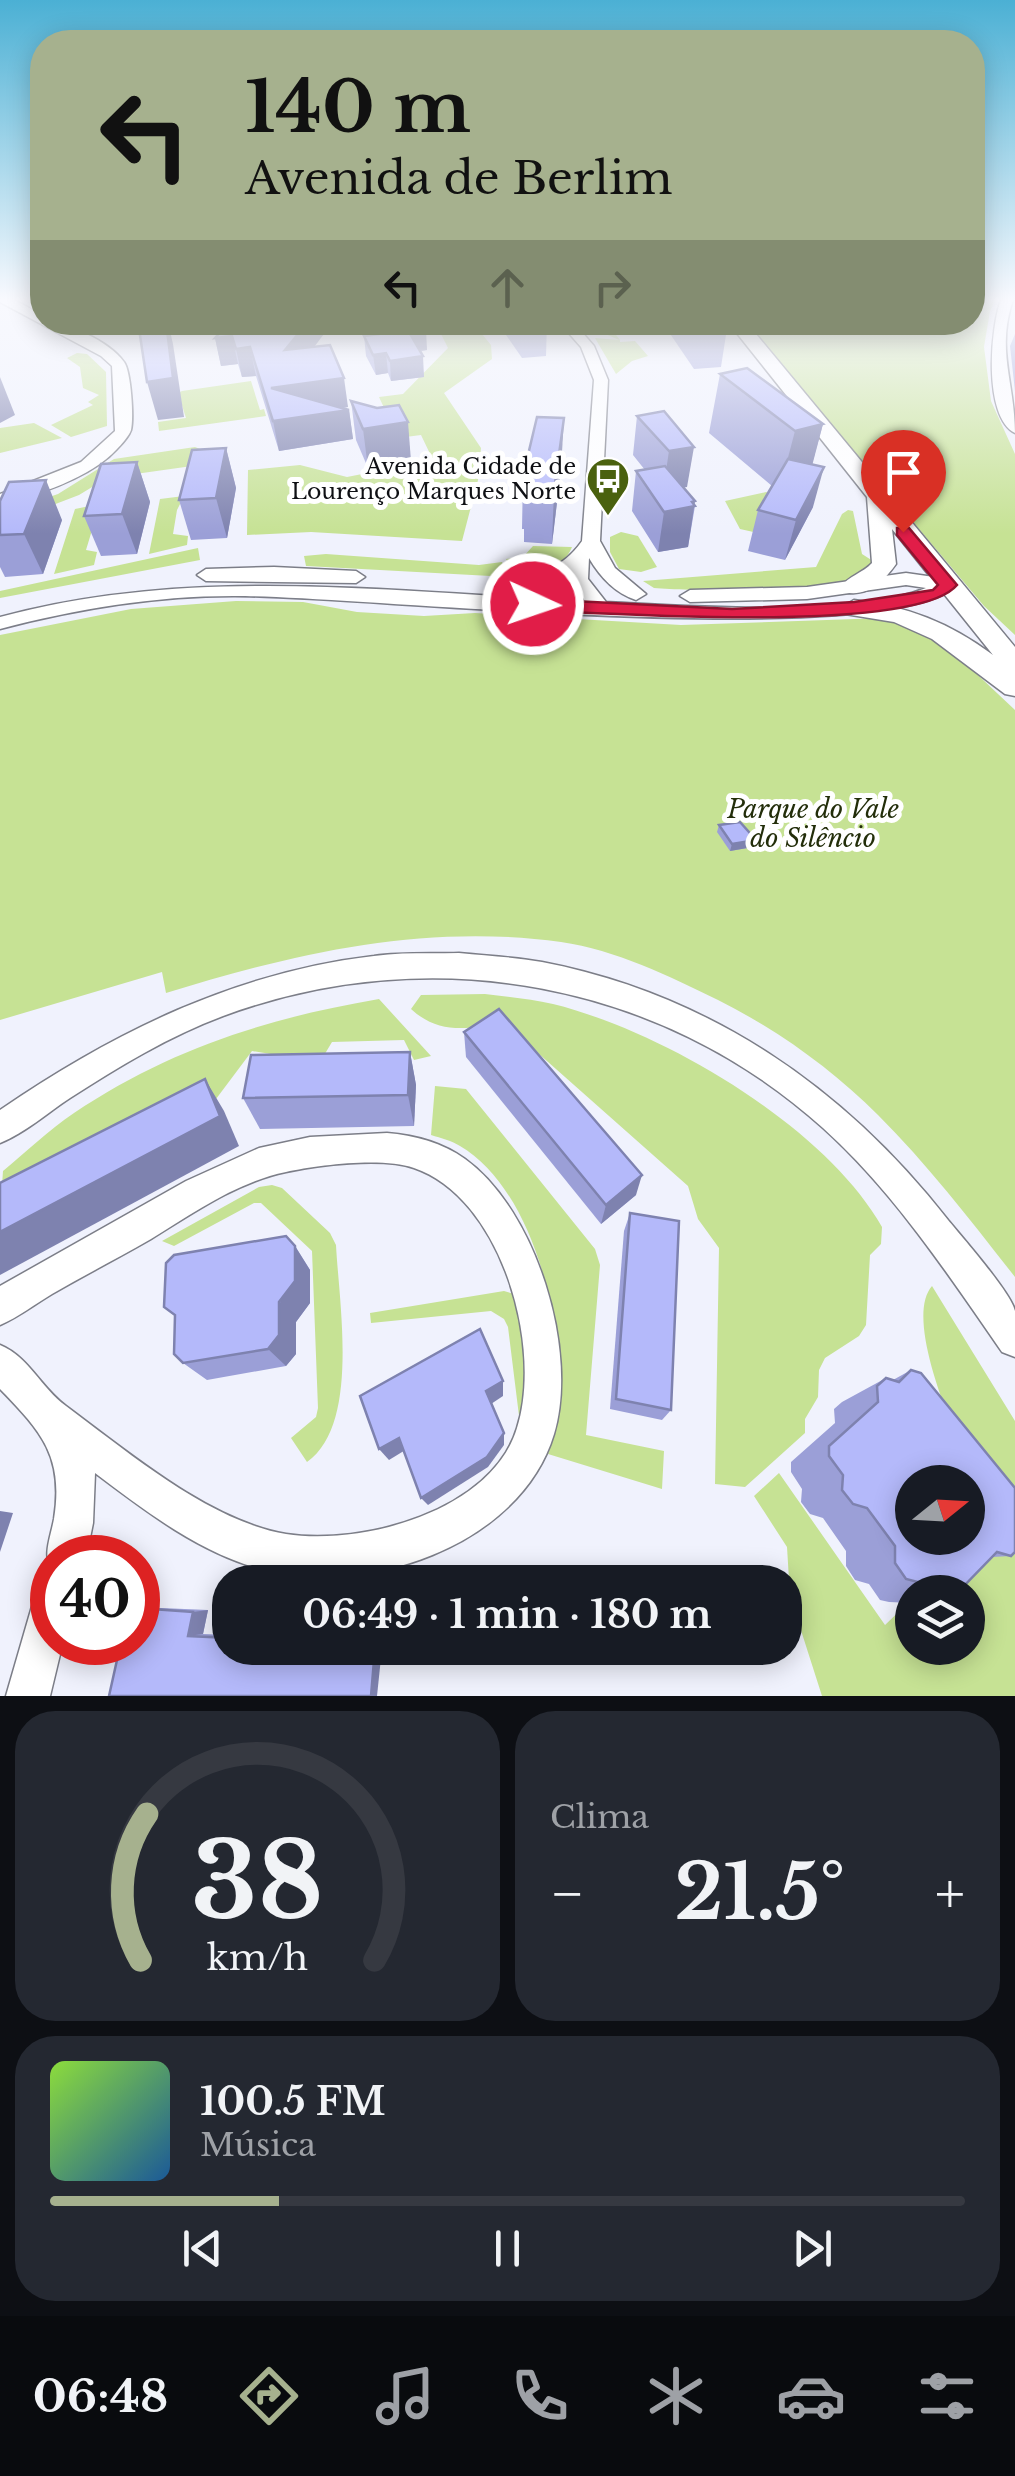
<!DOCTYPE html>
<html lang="pt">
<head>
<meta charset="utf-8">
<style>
	body { margin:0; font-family:"Libre Baskerville",serif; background:#242831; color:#f1f3f6; height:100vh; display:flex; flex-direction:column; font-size:38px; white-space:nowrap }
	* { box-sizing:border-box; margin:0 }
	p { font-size:32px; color:#9ea1a6 }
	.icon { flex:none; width:55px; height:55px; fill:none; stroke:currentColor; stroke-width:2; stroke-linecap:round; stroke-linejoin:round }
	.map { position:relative; height:1696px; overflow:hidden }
	.details { display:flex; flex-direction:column; gap:15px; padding:15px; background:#0d0f14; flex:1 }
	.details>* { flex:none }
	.guide { position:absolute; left:30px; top:30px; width:955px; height:305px; border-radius:40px; box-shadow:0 5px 25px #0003; background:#a6b18e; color:#111; overflow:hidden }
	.needle { width:65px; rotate:72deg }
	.buttons { position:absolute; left:895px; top:1465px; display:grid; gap:20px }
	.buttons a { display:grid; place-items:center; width:90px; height:90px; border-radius:50%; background:#171b24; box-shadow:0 5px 25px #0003; font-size:50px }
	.speed { position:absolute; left:30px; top:1535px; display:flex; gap:20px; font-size:50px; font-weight:700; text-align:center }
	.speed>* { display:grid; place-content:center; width:130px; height:130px; border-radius:50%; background:#171b24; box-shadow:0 5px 25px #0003; line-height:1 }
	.speed .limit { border:15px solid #d22; background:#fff; color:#111 }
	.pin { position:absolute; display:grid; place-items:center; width:85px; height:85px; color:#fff; margin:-102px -42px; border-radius:50% 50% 50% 0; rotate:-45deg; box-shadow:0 0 10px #0007 }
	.pin .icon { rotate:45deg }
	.me { position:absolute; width:110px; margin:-55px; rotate:93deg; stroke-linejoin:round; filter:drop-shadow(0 0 8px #0008) }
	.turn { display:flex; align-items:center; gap:35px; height:210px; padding:0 50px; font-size:45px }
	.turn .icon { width:130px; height:130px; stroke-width:2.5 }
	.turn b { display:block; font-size:70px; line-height:85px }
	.lanes { display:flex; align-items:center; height:95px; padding:0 50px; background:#0003; justify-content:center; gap:50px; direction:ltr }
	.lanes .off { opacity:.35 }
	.big { font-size:75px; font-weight:800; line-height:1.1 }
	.details .tile { flex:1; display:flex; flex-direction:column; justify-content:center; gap:15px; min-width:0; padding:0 35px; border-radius:40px; background:#242831 }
	.details .dial { align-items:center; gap:0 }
	.dial svg { height:260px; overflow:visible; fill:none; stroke:#363941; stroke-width:7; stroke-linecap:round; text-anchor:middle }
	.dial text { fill:#f1f3f6; stroke:none }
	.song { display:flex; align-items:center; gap:30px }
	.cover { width:120px; height:120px; border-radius:15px; background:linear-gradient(135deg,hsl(90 70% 55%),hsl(210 70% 35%)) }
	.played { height:10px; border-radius:5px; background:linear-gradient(90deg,#a6b18e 25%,#363941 25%) }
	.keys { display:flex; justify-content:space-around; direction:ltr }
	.heat { display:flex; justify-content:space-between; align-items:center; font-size:55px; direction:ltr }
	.details .tiles { flex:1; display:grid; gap:15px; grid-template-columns:1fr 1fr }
	.tile:last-child { grid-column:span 2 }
	.trip { position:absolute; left:212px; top:1565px; width:590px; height:100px; border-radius:40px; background:#171b24; box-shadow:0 5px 25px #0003; font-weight:800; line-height:100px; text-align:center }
	.dock { display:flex; height:160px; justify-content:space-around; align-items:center; background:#090b0e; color:#9ea1a6 }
	.dock .icon { width:70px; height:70px }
	.dock .on { color:#a6b18e }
	.dock b { font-size:45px; color:#f1f3f6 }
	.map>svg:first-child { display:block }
	.green { fill:#c6e294 }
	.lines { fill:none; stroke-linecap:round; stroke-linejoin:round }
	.minor-casing { stroke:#7c7e88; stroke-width:3 }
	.major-casing { stroke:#7c7e88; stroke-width:3 }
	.minor { fill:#fff; fill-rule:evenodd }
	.major { fill:#fff; fill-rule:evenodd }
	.wall { fill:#9b9fd7 }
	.shaded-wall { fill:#7e82af }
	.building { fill:#b4b9fa; stroke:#7e82af; stroke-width:2.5; fill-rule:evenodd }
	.route { fill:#e11d48; stroke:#92132f; stroke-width:2.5 }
	.labels { text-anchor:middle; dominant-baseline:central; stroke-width:10; stroke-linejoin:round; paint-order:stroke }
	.far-poi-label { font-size:22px; fill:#0f1014; stroke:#fff; text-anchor:end }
	.park-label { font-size:25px; font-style:italic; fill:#232e0a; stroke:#fff }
</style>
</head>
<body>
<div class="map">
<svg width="1015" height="1696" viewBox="0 0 1015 1696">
	<rect width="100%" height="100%" fill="#f0f2fd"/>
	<!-- green -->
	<g class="green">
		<path d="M973,297H997L990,311L984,347L991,401L1015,454V635L984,606L745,323L972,322Z"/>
		<path d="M288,323L472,322L491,345L492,359L444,393L481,448L478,480L462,541L311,532L247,535L248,470L300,465L347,477L433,460L421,435L398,438L379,397L403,394L448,348L438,328L403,325L341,329Z"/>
		<path d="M581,323H614L622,329L613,331L620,340V342L635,341L648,356L632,361L616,374L595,338L619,340Z"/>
		<path d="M77,353L87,354L106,372L107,426L71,437L51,425L93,405L88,402L99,395L83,388L80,367L67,358Z"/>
		<path d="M251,381L260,410L264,409L266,416L159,431L158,422L186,418L178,393L182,391Z"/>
		<path d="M34,423L62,438L0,453V428Z"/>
		<path d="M195,447L205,451L192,466L107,478L79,495L6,523L0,514L58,494L114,459Z"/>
		<path d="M766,492L772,494L758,533L740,529L725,501Z"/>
		<path d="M184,496L177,510L173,534L188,536L187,545L149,554L160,499Z"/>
		<path d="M114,501L96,517L86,550L97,552L94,565L54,574L75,509Z"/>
		<path d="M848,510L853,511L862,554L876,563C871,568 865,575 858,578C823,595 696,591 654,588L643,581L816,567L842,514Z"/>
		<path d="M621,532L638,536L657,567L641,572L619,569L610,552V537Z"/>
		<path d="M533,546L572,547C563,570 537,574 515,576L506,559L523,557Z"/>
		<path d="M198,548L200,560L0,598V591Z"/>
		<path d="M326,554L479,565L502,562L509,577L306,566L304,556Z"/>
		<path d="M236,601L303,602L357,612L424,616L475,613L681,625L884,618L917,628L963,661L1015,710V1277C971,1221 928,1165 878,1115C832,1069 776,1029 718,1000C669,976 616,950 561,942C425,923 295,953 166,993L162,972L0,1020V635L131,609Z"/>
		<path d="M485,994C507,997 531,999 553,1004C663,1031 825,1126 882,1227L881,1244L870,1255L866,1325L859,1336L825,1358L819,1370L818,1397L805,1419V1433L745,1487L715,1484L719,1248L698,1219L688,1186L503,1022C468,1030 438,1034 411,1009L421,995Z"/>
		<path d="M379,999L431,1056L414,1060L404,1040L332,1042L320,1062L252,1051L216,1099L0,1214L3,1171C26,1152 49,1130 74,1113C169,1049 268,1018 379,999Z"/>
		<path d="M435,1086L466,1089L595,1249L600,1265L586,1435L664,1451L662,1489L548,1454C577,1369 544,1195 460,1146C452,1141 441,1138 431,1135Z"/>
		<path d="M272,1185L282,1188L330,1233L336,1245C339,1304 360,1425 307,1462L291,1438L316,1417L318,1408L312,1251L261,1203H254L174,1246L162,1241L259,1187Z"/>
		<path d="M932,1286L1015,1421V1696H822L790,1596L787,1547L754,1496L779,1473L885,1625L912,1599V1648H968V1592H920L986,1528L987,1511C970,1466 899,1324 932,1286Z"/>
		<path d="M504,1291L514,1294L533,1345L522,1440L508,1327L504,1319L491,1311L371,1323L370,1313Z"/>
	</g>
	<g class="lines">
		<!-- minor casing -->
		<g class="minor-casing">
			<g id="minor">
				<path d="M0,297H9L42,315V322C67,322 109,341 124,362C131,371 134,419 131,430C129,436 121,445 117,449C91,478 37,495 0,505V494L81,462L115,431L112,366L101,356L0,302Z"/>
				<path d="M1002,297H1014C995,349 1015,382 1015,433C983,417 990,326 1002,297Z"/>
				<path d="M559,322H573L594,346L608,380L600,541L615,568L646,594L636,600C615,593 600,577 589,558L588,579L606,602C688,606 852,618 926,588L906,585L807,599L690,602L680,596L690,590L807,587L906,573L948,579L958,585C887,654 356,595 233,596C154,596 76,609 0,629V617C192,565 389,592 585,601L569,576L528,594L518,588C541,568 561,571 582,541L594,380L581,347Z"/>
				<path d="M274,567L356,571L365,577L356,583L206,581L197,575L206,569Z"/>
				<path d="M459,953C487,956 515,957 542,962C709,994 845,1088 948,1220C962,1237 1012,1294 1015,1311C1015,1325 1015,1343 1015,1357L1002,1352C948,1274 894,1192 823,1128C659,980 429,940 223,1016C169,1036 118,1067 70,1098C47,1113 25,1133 0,1143V1110C114,1032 236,972 374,956C402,952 431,954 459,953Z"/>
				<path d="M387,1133C414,1135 443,1143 465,1159C536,1210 579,1351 554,1434C520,1547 363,1599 257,1568C197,1551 144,1510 95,1473L93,1523L86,1558H52L51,1572C43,1553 50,1540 54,1519C64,1457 42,1432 0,1389V1345C29,1357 41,1388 66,1406C128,1452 209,1521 286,1534C362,1546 492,1511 517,1428C543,1347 502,1198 414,1168C382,1157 318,1165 286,1172C237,1182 193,1213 151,1239C118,1258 85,1275 52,1294C35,1304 19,1317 0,1325V1286L186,1181L259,1148L310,1137Z"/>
				<path d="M52,1583V1642H63L50,1696H6L37,1589Z"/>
			</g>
		</g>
		<!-- major casing -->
		<g class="major-casing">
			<path id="major" d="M728,322H746L1015,647V696L1005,694L932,639L894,622L845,614L841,608L854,600C907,606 950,623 993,655L892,529L896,564C884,581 867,598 844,592L841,587C848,576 863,573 872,563L867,497Z"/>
		</g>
		<!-- minor -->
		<use href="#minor" class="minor"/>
		<!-- major -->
		<use href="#major" class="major"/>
	</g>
	<!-- wall -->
	<g class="wall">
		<path d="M368,322H421L427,350L420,351L424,377L391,381L388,373L376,375L366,356L364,336L371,335Z"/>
		<path d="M497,322H547L546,356L522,358Z"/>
		<path d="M662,322H728L721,367L694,369Z"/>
		<path d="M1015,334V391L1010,346Z"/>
		<path d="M215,338L315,347L348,407L343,408L349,410L353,439L279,451L256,376L242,377L238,364L221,366Z"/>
		<path d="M720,374L823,424L812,464L813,507L785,560L748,551L758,510L772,486L709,433Z"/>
		<path d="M351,401L377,408L411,461L368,468L356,440Z"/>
		<path d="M664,411L687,487H683L695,506L688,547L658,552L632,511L636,471L645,470L633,455L637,416Z"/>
		<path d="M226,448L236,488L227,538L191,540L179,500Z"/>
		<path d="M137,462L150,502L137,554L101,556L84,516Z"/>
		<path d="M561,469L552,544L524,542V529H522L523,476Z"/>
		<path d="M0,501L62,520L43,574L5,577L0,567Z"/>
		<path d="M719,825L756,840L753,847L730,851L717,832Z"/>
		<path d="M464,1032L636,1195L601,1224L466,1057Z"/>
		<path d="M410,1052L416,1085L414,1126L260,1129L243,1098Z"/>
		<path d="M630,1213L671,1410L662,1420L610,1409L624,1231Z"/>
		<path d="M295,1246L310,1270V1303L296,1322V1354L286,1366L207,1380L183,1363L175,1316L164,1307Z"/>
		<path d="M911,1370L1011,1556L992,1557L958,1592H912V1603L889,1602L880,1600L869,1584L855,1580L846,1566V1551L823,1518L810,1514L801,1502L802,1489L791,1472V1462L835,1423L834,1409L842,1402L886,1378L893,1380Z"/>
		<path d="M138,1607L208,1610L203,1634L230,1635V1648L138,1642Z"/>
	</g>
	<!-- shaded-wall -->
	<g class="shaded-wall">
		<path d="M166,322H168L173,344L184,417L158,420L147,382Z"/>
		<path d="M308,322H333L290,379L285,350Z"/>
		<path d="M426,330L427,350L411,352L409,332Z"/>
		<path d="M232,336L238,364L221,366L215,338Z"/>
		<path d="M250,347L256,376L242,377L236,349Z"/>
		<path d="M386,353L388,373L376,375L373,355Z"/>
		<path d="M423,356L424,377L391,381L390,361Z"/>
		<path d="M0,377L15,415L0,423Z"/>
		<path d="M344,378L348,407L276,417L271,388Z"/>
		<path d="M349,410L353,439L279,451L273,421Z"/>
		<path d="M564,418L561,469L552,544L554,491Z"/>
		<path d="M408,422L411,461L368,468L363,429Z"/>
		<path d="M823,424L807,485L779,492L795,431Z"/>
		<path d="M694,447L687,487L663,491L669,451Z"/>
		<path d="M226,448L236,488L227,538L216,498Z"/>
		<path d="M137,462L150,502L137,554L122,514Z"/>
		<path d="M824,467L813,507L785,560L796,520Z"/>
		<path d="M46,480L62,520L43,574L24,534Z"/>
		<path d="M695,501L688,547L658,552L664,512Z"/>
		<path d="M756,840L753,847L730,851L732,844Z"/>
		<path d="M410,1052L416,1085L414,1126L408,1095Z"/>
		<path d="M205,1079L224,1111L239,1146L0,1275V1232Z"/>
		<path d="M642,1175L636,1195L601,1224L606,1205Z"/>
		<path d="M295,1246L310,1270V1303L296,1322V1354L286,1366L268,1349Z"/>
		<path d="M503,1381V1396L488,1406L486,1391Z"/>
		<path d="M504,1433V1445L488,1467L428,1505L421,1498Z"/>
		<path d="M399,1438L407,1449L389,1460L379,1449Z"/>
		<path d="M0,1511L13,1513L0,1552Z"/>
		<path d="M208,1610L203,1634L188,1636L193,1612Z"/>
		<path d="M375,1648H382L377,1696H371Z"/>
	</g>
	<!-- building -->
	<g class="building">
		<path d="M138,322H166L173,378L147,382Z"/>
		<path d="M230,322H308L285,350L330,345L344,378L271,388L349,410L273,421L250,347L236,349L232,336L215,338Z"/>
		<path d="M373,322H421L426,330L409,332L423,356L390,361L386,353L373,355L364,336L379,334Z"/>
		<path d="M747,368L823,424L795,431L720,374Z"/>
		<path d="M351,401L377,408L399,405L408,422L363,429Z"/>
		<path d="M664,411L694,447L669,451L637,416Z"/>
		<path d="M537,417L564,418L554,491L525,489L527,476H523Z"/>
		<path d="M226,448L216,498L179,500L192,450Z"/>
		<path d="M788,459L824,467L796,520L758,510Z"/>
		<path d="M137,462L122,514L84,516L101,464Z"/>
		<path d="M665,466L695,501L692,502L695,506L664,512L636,471Z"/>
		<path d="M46,480L24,534L0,535V501L9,482Z"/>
		<path d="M740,822L756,840L732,844L719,825Z"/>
		<path d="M499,1009L642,1175L606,1205L464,1032Z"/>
		<path d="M410,1052L408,1095L243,1098L251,1055Z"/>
		<path d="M205,1079L220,1116L0,1232V1183Z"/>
		<path d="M630,1213L679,1221L671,1410L616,1399Z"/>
		<path d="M286,1236L295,1246V1281L279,1302V1335L268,1349L183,1363L174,1354L175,1315L164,1307L166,1263L174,1255Z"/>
		<path d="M480,1329L503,1381L486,1391L504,1433L487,1457L421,1498L399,1438L379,1449L360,1396Z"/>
		<path d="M911,1370L921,1373L1015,1488V1552L1011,1556L997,1552L958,1592H928L922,1583L906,1579L895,1563V1546L867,1508L853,1504L842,1490L843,1475L829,1456V1446L878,1402L877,1386L886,1378L899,1382ZM912,1482H968V1538H912Z"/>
		<path d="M138,1608L193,1612L188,1636L230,1638V1648H375L371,1696H109L121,1642H138Z"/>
	</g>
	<!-- sky -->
	<linearGradient id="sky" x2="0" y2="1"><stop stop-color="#4bb0d4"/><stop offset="0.56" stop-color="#f8f9fe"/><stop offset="1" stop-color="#f8f9fe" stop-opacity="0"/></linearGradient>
	<rect width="1015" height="534" fill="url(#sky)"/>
	<!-- route -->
	<path class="route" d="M897,528H909L957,585C915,635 605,613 533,610L524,604L533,599L732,609L854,602L933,590L938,585L897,535Z"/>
	<!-- icons -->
	<defs>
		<g id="bus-pin" transform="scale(2.25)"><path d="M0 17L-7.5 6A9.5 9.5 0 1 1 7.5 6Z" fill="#4a610e" stroke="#fff"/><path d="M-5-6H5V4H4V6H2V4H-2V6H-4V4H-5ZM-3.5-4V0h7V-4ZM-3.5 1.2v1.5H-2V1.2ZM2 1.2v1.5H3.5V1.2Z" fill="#fff"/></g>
	</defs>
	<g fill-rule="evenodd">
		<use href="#bus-pin" x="608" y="479"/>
	</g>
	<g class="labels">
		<!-- far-poi labels -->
		<g class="far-poi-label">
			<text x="576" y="466">Avenida Cidade de<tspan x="576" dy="25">Lourenço Marques Norte</tspan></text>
		</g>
		<!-- park labels -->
		<g class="park-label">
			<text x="813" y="809">Parque do Vale<tspan x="813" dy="29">do Silêncio</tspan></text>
		</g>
	</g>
</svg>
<div class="buttons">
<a><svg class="needle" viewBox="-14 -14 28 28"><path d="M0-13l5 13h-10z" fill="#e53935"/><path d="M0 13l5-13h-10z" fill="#9ea1a6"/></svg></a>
<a><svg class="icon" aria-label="layers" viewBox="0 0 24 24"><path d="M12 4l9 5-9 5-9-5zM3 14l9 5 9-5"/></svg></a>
</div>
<div class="speed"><div class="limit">40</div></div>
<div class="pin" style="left:903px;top:532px;background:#d93025"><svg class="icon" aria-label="arrive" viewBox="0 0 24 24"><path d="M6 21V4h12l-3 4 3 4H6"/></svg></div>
<svg class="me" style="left:533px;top:604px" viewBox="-20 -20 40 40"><circle r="17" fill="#e11d48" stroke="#fff" stroke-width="3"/><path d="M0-11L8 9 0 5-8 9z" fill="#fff"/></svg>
<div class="trip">06:49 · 1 min · 180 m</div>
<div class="guide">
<div class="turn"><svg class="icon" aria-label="left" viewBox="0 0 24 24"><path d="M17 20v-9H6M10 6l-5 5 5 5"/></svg><div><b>140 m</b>Avenida de Berlim</div></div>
<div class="lanes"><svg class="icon" aria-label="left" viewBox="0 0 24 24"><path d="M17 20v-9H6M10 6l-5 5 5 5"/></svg><svg class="icon off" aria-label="ahead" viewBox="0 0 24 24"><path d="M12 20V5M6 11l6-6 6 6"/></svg><svg class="icon off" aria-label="right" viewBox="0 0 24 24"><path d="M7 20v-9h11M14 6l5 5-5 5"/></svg></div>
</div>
</div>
<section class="details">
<div class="tiles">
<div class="tile dial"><svg viewBox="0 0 100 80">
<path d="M14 69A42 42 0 1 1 86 69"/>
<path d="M14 69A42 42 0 0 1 16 24" stroke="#a6b18e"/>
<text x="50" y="56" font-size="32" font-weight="700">38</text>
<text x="50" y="72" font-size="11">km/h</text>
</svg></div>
<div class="tile"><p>Clima</p>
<div class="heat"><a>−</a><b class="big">21.5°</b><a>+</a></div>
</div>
<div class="tile">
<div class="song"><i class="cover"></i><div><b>100.5 FM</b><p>Música</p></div></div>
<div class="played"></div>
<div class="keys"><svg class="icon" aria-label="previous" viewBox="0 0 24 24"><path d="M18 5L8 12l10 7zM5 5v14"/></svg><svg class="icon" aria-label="pause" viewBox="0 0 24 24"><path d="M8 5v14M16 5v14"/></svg><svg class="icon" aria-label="next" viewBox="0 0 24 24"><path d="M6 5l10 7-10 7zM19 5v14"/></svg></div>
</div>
</div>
</section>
<nav class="dock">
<b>06:48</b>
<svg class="icon on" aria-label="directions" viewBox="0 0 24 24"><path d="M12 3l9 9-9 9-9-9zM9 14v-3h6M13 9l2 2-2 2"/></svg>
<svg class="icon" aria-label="music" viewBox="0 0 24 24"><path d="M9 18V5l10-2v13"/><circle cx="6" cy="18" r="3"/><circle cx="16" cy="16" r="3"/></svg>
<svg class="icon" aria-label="phone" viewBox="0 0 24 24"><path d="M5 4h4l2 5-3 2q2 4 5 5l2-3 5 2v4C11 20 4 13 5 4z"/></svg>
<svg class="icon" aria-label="climate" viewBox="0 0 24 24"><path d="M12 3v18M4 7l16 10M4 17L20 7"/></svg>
<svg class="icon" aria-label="car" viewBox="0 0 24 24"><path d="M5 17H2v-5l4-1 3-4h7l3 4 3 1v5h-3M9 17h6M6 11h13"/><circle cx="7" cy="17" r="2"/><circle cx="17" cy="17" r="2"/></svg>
<svg class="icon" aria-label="filters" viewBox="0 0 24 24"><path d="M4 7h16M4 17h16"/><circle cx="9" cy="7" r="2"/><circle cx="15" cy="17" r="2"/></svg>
</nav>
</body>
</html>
